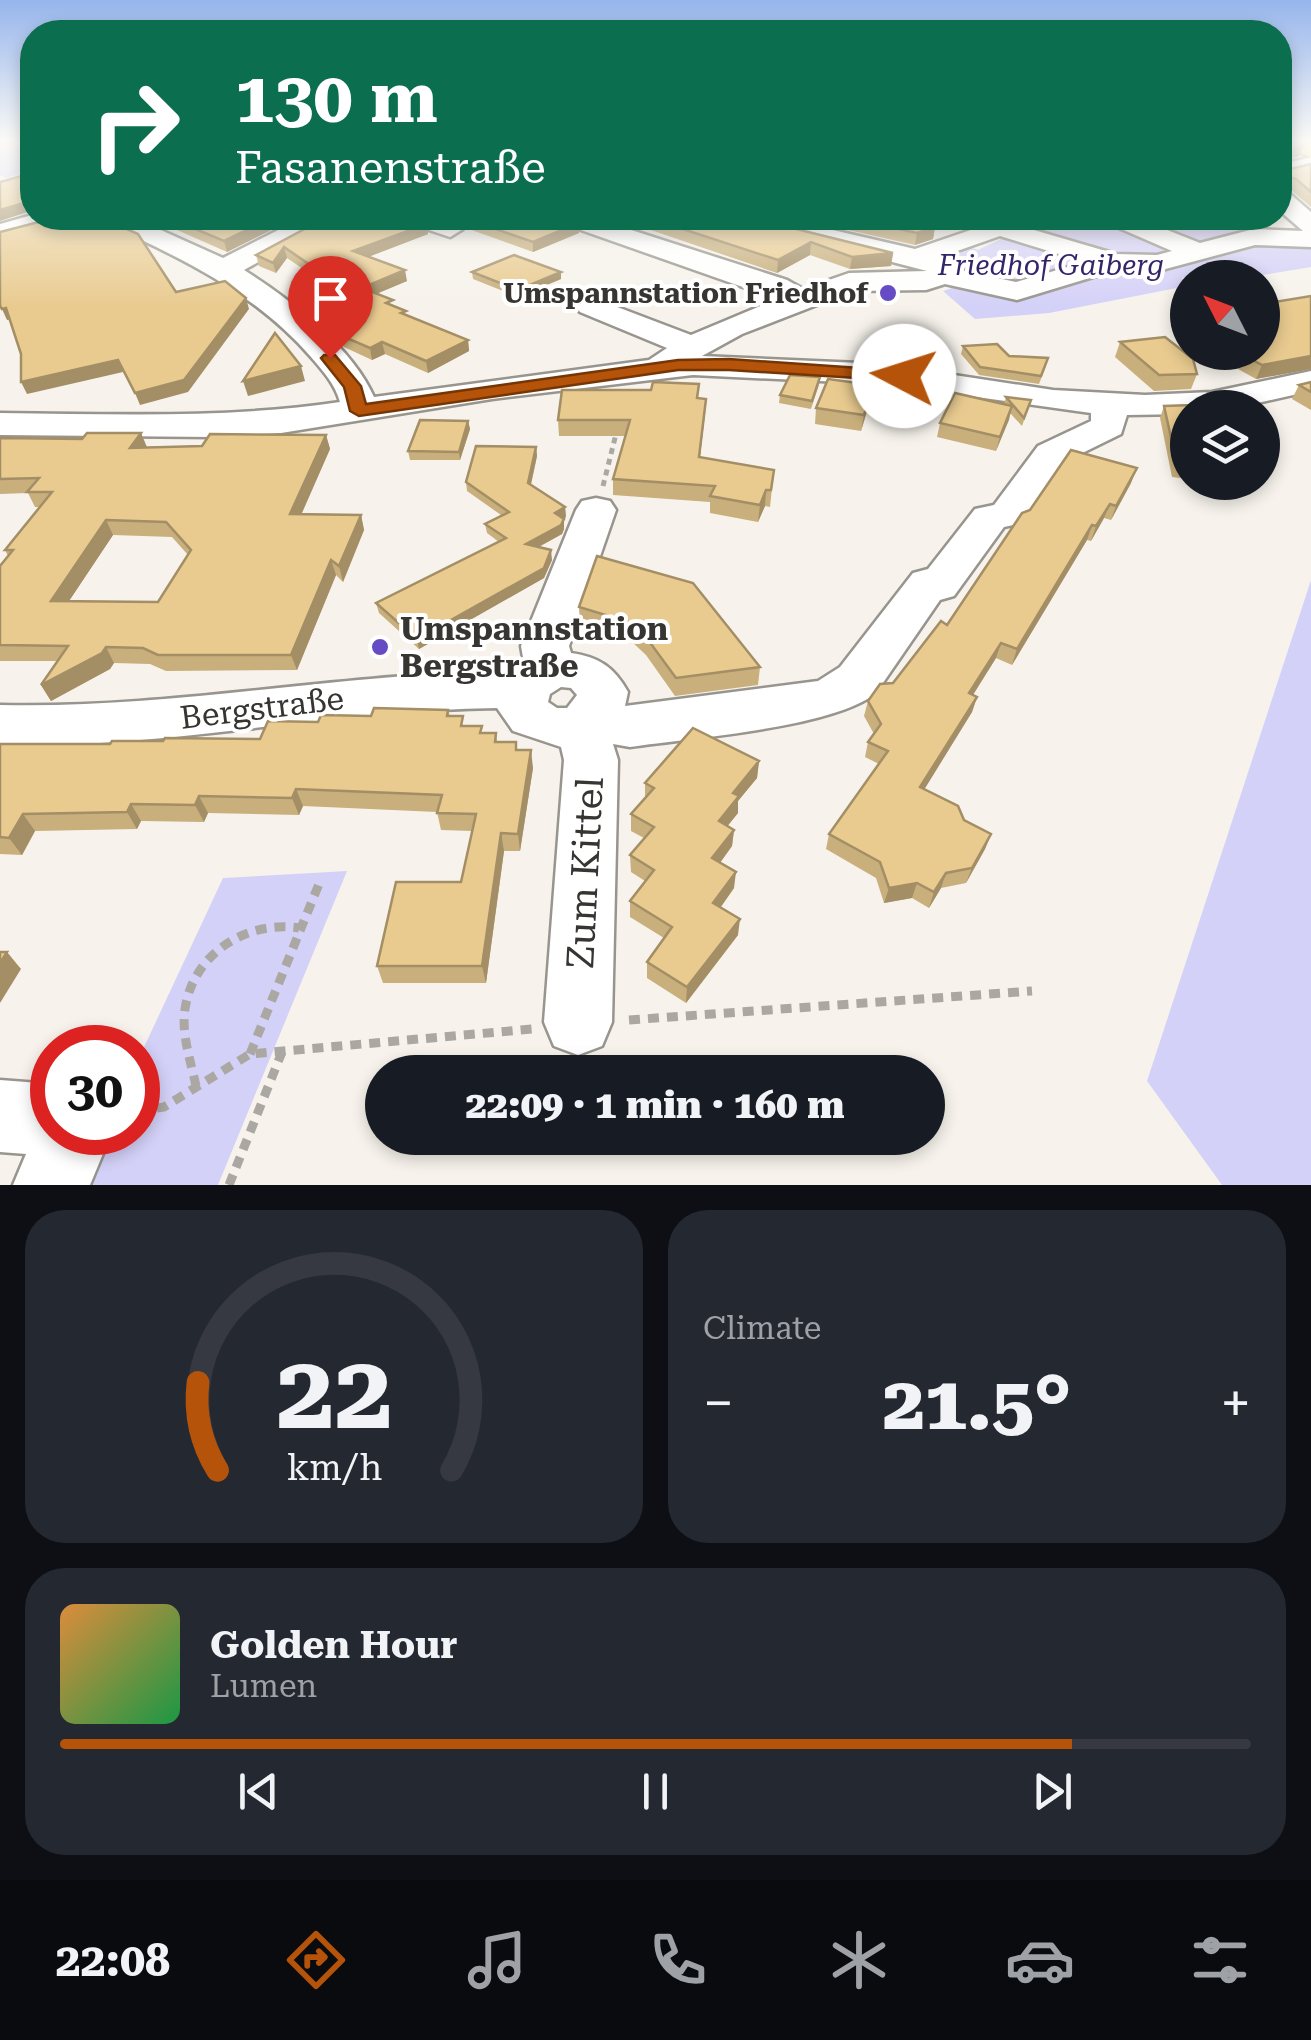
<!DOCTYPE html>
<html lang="en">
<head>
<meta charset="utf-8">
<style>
	body { margin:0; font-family:"Roboto Serif",serif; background:#242831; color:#f1f3f6; height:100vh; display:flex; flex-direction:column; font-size:38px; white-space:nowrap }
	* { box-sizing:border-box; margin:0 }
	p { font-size:32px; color:#9ea1a6 }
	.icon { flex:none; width:55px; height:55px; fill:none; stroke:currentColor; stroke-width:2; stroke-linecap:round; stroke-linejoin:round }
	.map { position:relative; height:1185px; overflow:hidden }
	.drawer { display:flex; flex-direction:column; gap:25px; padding:25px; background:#0d0f14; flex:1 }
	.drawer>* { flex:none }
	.guide { position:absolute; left:20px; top:20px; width:1272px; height:210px; border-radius:40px; box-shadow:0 5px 15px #0003; background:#0b6e4f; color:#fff; overflow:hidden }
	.needle { width:65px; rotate:312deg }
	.buttons { position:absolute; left:1170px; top:260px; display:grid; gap:20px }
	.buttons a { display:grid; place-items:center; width:110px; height:110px; border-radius:50%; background:#171b24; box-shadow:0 5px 15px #0003; font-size:50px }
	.speed { position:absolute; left:30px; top:1025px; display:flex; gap:20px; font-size:50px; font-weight:700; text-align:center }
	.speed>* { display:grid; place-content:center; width:130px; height:130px; border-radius:50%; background:#171b24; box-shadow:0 5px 15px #0003; line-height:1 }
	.speed .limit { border:15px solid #d22; background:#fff; color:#111 }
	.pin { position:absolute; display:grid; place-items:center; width:85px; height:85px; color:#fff; margin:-102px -42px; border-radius:50% 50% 50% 0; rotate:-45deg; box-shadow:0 0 10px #0007 }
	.pin .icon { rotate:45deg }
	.me { position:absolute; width:110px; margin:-55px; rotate:275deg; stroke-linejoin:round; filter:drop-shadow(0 0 8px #0008) }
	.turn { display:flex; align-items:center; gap:35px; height:210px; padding:0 50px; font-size:45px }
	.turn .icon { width:130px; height:130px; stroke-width:2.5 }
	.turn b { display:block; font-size:70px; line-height:85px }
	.big { font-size:75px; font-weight:800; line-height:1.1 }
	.drawer .card { flex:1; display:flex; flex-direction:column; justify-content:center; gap:15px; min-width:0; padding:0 35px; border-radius:40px; background:#242831 }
	.drawer .dial { align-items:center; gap:0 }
	.dial svg { height:260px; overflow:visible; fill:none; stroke:#363941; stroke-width:7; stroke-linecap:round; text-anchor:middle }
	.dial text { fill:#f1f3f6; stroke:none }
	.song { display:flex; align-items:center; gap:30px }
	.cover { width:120px; height:120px; border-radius:15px; background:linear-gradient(135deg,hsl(30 70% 55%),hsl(140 70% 35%)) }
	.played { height:10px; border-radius:5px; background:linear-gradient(90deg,#b45309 85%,#363941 85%) }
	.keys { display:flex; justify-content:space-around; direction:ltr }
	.heat { display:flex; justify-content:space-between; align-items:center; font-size:55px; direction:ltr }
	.drawer .tiles { flex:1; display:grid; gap:25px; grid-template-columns:1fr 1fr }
	.card:last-child { grid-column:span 2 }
	.trip { position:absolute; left:365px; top:1055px; width:580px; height:100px; border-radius:50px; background:#171b24; box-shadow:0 5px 15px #0003; font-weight:800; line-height:100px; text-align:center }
	.dock { display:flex; height:160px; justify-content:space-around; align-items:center; background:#090b0e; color:#9ea1a6 }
	.dock .icon { width:70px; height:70px }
	.dock .selected { color:#b45309 }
	.dock b { font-size:45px; color:#f1f3f6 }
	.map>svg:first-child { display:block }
	.green { fill:#d4d1f8 }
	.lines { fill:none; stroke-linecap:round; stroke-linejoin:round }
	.minor-casing { stroke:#98958e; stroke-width:5 }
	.major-casing { stroke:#b88f29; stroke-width:5 }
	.path-far1 { stroke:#aba8a3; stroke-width:5; stroke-dasharray:6 5; stroke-linecap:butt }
	.path { stroke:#aba8a3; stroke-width:9; stroke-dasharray:11 8; stroke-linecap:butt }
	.minor { fill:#fff; fill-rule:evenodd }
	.major { fill:#fed97c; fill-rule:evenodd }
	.wall { fill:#c8af7c; fill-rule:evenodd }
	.shaded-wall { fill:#a38e65 }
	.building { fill:#e9cb90; stroke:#a38e65; stroke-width:2.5; fill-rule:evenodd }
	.route { fill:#b45309; stroke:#753606; stroke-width:2.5 }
	.poi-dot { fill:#674bc4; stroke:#fff; stroke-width:4 }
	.labels { text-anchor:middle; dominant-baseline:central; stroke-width:8; stroke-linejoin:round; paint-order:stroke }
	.far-park-label { font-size:28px; font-style:italic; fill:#342468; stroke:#fff }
	.far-poi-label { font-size:28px; font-weight:bold; fill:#363532; stroke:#fff; text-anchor:end }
	.poi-label { font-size:32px; font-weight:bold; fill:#363532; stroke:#fff; text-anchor:start }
	.street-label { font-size:32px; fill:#363532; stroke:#fff }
	.near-street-label { font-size:38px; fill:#363532; stroke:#fff }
</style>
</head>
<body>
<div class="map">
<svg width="1311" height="1185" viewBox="0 0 1311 1185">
	<rect width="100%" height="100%" fill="#f7f3ec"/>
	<!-- green -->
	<g class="green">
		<path d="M0,140H32V170L6,178L0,175Z"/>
		<path d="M993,218H1211L1249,231L1311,235V267L1257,276L1240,267L1182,278L1187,286L1049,313L975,319L943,291L961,285L963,271L938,256L961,244L978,250L1005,237L1001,224L989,219Z"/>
		<path d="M1311,580V1185H1222L1147,1081Z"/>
		<path d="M347,871L218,1185H79L103,1133L138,1132V1060L223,878Z"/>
	</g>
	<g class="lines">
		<!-- minor casing -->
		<g class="minor-casing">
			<g id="minor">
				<path d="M1311,157V171L1280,179V165Z"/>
				<path d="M1280,191L1289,193L1311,212V247L1255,245L1158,271L1116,270L1017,300L945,284L926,290L853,291L742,334L702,356L882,364L1053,390L1145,395L1212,392L1311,371V391L1235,408H1188V414L1127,415L1121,434L1064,462L1022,523L1004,527L954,596L940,600L876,693C833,728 690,738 630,747L613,744L618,760L612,1022L602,1046L578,1055L554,1046L544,1022L564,760L561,747L513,731L497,708C330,710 167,749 0,745V705C172,709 341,673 512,671L524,663L521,646L576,510L582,501L596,498L610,501L616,510L569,646L571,653C599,657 614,667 628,692L625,706L818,681L840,667L913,573L928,569L975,509L994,505L1038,446L1091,421V413L882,384L693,375L492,399L281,433L213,437L0,435V413C114,414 227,419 340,402C335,384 323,371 311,357C254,292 183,259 105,223L102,218H134L223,258L302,218H331L328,223L244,270C289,298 352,347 374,397L649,360L667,348L580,312L576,306L580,300L591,297L691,335L777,299L561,223L558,218H594L787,280L803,289L849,273L927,271L742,223L739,218H781L915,249L1000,220L1116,254L1157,255L1172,251L1112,225L1110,218H1137L1200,243L1254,229L1303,231L1280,211ZM1000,236L1085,262L1016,282L960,270L955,263L940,257ZM561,687L571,688L577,695L567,708H557L548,702L550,694Z"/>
				<path d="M32,215L64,218L60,223L0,240V224Z"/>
				<path d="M404,218C424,217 448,214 463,229L450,237L408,223Z"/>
				<path d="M0,1080L52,1084V1132H112L90,1185H13L26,1154L0,1152Z"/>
			</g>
		</g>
		<!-- major casing -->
		<g class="major-casing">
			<path id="major" d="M1280,140H1311V157L1282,145Z"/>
		</g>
		<!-- path-far1 -->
		<path class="path-far1" d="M603,486L617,430"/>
		<!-- path -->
		<g class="path">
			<path d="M629,1020L1032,991"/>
			<path d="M250,1054L321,879"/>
			<path d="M196,1086C191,1062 181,1034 185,1009C193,954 246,920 299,928"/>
			<path d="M138,1111L164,1107L250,1054L532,1029"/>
			<path d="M229,1185L282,1052"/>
		</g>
		<!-- minor -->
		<use href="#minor" class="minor"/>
		<!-- major -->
		<use href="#major" class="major"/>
	</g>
	<!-- wall -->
	<g class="wall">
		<path d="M1280,140L1304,146L1299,156L1282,161V171L1311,164V207L1291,190L1281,187L1280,191Z"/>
		<path d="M150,218H295L227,252Z"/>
		<path d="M325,218L427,224L428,234L368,257L407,281L376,294L407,315L468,340L469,351L428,373L385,354L372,360L344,347L304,309L301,298L315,277L287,258L276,273L259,266L256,255Z"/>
		<path d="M448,218H562L579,223V233L533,252L466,228Z"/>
		<path d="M639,218H752L893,253L891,266L850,269L810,255L777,273L639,226Z"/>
		<path d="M795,218H910L935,227L933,239L915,245Z"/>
		<path d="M472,272L561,279L518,297L473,279Z"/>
		<path d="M1311,296V369L1256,379L1220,359L1223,352H1262V304Z"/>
		<path d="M1120,342L1197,374L1191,389L1154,391L1115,357Z"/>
		<path d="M963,346L1009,356L1046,366L1039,384L979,375L961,354Z"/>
		<path d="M1311,382V410L1292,399L1299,385Z"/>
		<path d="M819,385L811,409L779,403L780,395Z"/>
		<path d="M1006,397L1031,400L1022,426L1010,413L996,451L937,437L940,423L1004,404Z"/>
		<path d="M699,398L706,399L700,457L774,470L770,507L765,506L758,522L710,513V502L613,495V479L625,436H559L558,420Z"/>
		<path d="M870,401L861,431L815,424L816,408Z"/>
		<path d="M1164,406L1188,408V479L1172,477L1160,418Z"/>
		<path d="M468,421L470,429L460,460H410L408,451Z"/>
		<path d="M141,433L147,447L202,446L326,435L330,449L301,514L361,515L364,530L343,582L336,575L297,670L166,671L150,664L114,663L110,669L51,701L41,685L58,661H0V566L8,556L5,550L40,507H35L28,493L0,494V438L82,439ZM113,535L172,537L188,555L158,602L69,601Z"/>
		<path d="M536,447L537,456L531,485L565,507L566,517L563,519L564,529L562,534L539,547L552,560L544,578L419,649L379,613L376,603L499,542L487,533L485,524L501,515L467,491L466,482Z"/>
		<path d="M1131,483L1111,520L1104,518L1091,541L1087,540L1012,665L996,658L973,695L977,697L972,712L924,789L964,820L991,834L985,849L966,883L941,888L929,908L912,898L884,903L876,878L826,849L829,834L879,764L865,757L868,742L874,734L864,716L868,701L893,683L947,625Z"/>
		<path d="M597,556L760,667L758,685L675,696L646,655L630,640L580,625L579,607Z"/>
		<path d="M448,710L450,716L465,726L483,733H496L497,742H516L517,750L533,768L520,851H504L486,983H383L377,966L461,882L472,831L441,830L437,812L303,806L299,815L208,813L204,822L141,821L137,829L35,831L22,855L0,854V744H110L260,739L318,722Z"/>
		<path d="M759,761L757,778L738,801V813L727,826L734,830L732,846L720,863L734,888L721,907L738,935L686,1003L647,978V962L664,938L630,917V901L645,881L631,872L630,855L644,838L631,831V814L645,798V783Z"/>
	</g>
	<!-- shaded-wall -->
	<g class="shaded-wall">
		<path d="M1304,146L1299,156L1280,162L1281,152Z"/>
		<path d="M27,202L31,211L0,221V210Z"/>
		<path d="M272,218H295L227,252L224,241Z"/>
		<path d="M579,223V233L533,252V242Z"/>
		<path d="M427,224L428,234L355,262L353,251Z"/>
		<path d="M935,227L933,239L915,245L917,233Z"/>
		<path d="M811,242L810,255L777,273L778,260Z"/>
		<path d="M284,247L287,258L276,273L273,263Z"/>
		<path d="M893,253L891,266L850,269L852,257Z"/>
		<path d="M405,270L407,281L364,299L362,288Z"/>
		<path d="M561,272V279L518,297V290Z"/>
		<path d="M246,298L249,309L188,392L140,405L135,393Z"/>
		<path d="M6,308L11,319L7,320L2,309Z"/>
		<path d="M468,340L469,351L428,373L426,361Z"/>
		<path d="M382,342L385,354L372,360L370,348Z"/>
		<path d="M1311,356V369L1256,379L1262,365Z"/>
		<path d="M118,360L123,372L27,394L21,382Z"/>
		<path d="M301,366L305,381L248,396L243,381Z"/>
		<path d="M873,385L870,401L861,431L864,415Z"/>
		<path d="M706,399L705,414L698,473L699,457Z"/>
		<path d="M1012,406L1009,420L996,451L1000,437Z"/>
		<path d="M468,421L470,429L460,460L459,452Z"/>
		<path d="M141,433L147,448H130Z"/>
		<path d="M326,435L330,449L295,529L290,514Z"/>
		<path d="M536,447L537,456L529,492L528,483Z"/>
		<path d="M1137,468L1131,483L1111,520L1116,506Z"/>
		<path d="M766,490L765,506L758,522L760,505Z"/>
		<path d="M1110,504L1104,518L1091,541L1096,526Z"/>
		<path d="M565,507L566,517L556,523L555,513Z"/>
		<path d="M361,515L364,530L343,582L339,566Z"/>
		<path d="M564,519V529L562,534L527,553L526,544Z"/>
		<path d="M106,520L113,535L59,616L51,601Z"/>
		<path d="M1092,525L1087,540L1012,665L1017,649Z"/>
		<path d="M551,550L552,560L544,578L419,649L417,639Z"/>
		<path d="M331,560L336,575L297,670L291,655Z"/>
		<path d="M1001,643L996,658L964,709L969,693Z"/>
		<path d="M106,647L114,663L110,669L51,701L41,685Z"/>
		<path d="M977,697L972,712L916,803L920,787Z"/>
		<path d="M531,750L533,768L520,851L518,834Z"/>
		<path d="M759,761L757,778L738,801V813L718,838L719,821L733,793Z"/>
		<path d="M296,789L303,806L299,815L292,798Z"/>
		<path d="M199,796L208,813L204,822L195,805Z"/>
		<path d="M131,804L141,821L137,829L127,812Z"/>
		<path d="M23,814L35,831L22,855L9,838Z"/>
		<path d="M734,830L732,846L711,875L712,858Z"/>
		<path d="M501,833L504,851L486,983L482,966Z"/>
		<path d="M991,834L985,849L966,883L972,868Z"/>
		<path d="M736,872L734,888L712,919L713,903Z"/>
		<path d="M946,873L941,888L929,908L934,892Z"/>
		<path d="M917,883L912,898L884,903L889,888Z"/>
		<path d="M740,919L738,935L686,1003L687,987Z"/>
		<path d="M7,952L21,969L0,1003V963Z"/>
	</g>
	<!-- building -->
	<g class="building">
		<path d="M1280,140H1289L1304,146L1281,152L1282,171L1311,164V192L1296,179L1285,176L1281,180L1280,189Z"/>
		<path d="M32,173V202H27L0,210V182Z"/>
		<path d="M54,218H102L138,234L176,292L225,281L246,298L184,380L135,393L118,360L21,382V354L6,308L2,309L0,306V232Z"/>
		<path d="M169,218H272L224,241Z"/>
		<path d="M325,218H410L427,224L353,251L405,270L362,288L393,300L386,303L406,311L401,313L468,340L426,361L382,342L370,348L342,336L301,298L319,271L284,247L273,263L256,255Z"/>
		<path d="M464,218H562L579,223L533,242Z"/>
		<path d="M649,218H752L893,253L852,257L811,242L778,260Z"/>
		<path d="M848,218H910L935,227L917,233Z"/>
		<path d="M514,255L561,272L518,290L472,272Z"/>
		<path d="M1311,296V356L1262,365L1238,352H1262V336L1270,334L1262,329V304Z"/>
		<path d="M275,333L301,366L243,381Z"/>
		<path d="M1165,337L1193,359L1197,374L1159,375L1120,342Z"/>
		<path d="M997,344L1009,356L1048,358L1041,376L980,367L963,346Z"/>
		<path d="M790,375L820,377L812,401L780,395Z"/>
		<path d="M828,379L873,385L864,415L816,408Z"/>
		<path d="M653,382L699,384L697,398L706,399L699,457L774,470L771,490H766L760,505L710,496L715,486L613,479L630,420H558L562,390H651Z"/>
		<path d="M1311,382V392L1299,385Z"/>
		<path d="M955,393L1012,406L1000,437L940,423Z"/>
		<path d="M1006,397L1031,400L1024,418Z"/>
		<path d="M1197,399H1202L1205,408H1188V465L1177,464L1164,406L1193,405Z"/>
		<path d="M420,420L468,421L459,452L408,451Z"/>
		<path d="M87,433H141L130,448L202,446L210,434L326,435L290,514L361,515L339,566L331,560L291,655H158L143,648L106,647L102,653L41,685L68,646L0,645V566L13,550H5L52,492H27L39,478L0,479V438L82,439ZM106,520L166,522L191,550L158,602L51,601Z"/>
		<path d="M476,446L536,447L528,483L565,507L555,513L564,519L561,525L526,544L551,550L544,568L417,639L376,603L506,538L485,524L509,512L466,482Z"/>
		<path d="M1071,450L1137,468L1116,506L1110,504L1096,526L1092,525L1017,649L1001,643L969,693L977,697L920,787L958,806L964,820L991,834L972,868L946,873L934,892L917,883L889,888L880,862L829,834L888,751L868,742L881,724L868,701L880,684L893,683L941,621L947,625L1022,513L1030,510Z"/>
		<path d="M597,556L693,583L760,667L676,678L646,637L629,622L579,607Z"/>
		<path d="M374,708L448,710L447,716H463L461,726H482L480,733H496L495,742H516V750H531L518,834L501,833L482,966H377L396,882H461L476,814L437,813L442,795L296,789L292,798L199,796L195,805L131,804L127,812L23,814L9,838L0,837V744H110L112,741H163L165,738L260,739L268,721L318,722L321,715L371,716Z"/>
		<path d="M693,728L759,761L733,793L739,796L719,821L734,830L712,858L736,872L713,903L740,919L687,987L647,962L672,927L630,901L654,870L630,855L654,827L631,814L654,788L645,783Z"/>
		<path d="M0,952H7L0,963Z"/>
	</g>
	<!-- sky -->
	<linearGradient id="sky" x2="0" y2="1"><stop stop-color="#96b5ec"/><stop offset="0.46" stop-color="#fbfaf6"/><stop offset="1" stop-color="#fbfaf6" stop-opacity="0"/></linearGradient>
	<rect width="1311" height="306" fill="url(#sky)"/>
	<!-- route -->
	<path class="route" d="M324,355H335L361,386L366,404L678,360L729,359L904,371L913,376L904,381L729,370H678L359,416L350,411L344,387L321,358Z"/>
	<!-- markers -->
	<g class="poi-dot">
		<circle cx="888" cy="293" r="10"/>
		<circle cx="380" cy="647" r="10"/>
	</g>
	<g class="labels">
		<!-- far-park labels -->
		<g class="far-park-label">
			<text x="1051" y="265">Friedhof Gaiberg</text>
		</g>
		<!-- far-poi labels -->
		<g class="far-poi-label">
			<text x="868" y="293">Umspannstation Friedhof</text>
		</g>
		<!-- poi labels -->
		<g class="poi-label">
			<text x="400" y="629">Umspannstation<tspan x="400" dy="37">Bergstraße</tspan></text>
		</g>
		<!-- street labels -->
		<g class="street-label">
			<text transform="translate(262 708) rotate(-7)">Bergstraße</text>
		</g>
		<!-- near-street labels -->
		<g class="near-street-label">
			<text transform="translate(585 873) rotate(-87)">Zum Kittel</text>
		</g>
	</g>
</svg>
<div class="buttons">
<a><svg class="needle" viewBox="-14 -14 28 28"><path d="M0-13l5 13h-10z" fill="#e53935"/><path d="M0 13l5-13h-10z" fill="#9ea1a6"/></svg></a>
<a><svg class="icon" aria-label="layers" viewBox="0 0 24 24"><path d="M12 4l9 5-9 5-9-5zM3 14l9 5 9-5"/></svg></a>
</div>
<div class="speed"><div class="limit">30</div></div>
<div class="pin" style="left:330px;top:358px;background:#d93025"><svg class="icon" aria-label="arrive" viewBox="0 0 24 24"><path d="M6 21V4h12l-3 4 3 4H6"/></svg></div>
<svg class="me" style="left:904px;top:376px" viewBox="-20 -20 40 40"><circle r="19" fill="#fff"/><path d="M0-13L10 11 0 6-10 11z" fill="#b45309"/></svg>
<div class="trip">22:09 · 1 min · 160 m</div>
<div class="guide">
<div class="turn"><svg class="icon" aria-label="right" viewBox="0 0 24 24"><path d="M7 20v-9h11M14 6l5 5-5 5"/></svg><div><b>130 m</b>Fasanenstraße</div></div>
</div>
</div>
<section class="drawer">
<div class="tiles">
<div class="card dial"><svg viewBox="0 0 100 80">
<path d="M14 69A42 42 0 1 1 86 69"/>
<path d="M14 69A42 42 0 0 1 8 42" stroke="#b45309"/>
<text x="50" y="56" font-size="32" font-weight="700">22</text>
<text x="50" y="72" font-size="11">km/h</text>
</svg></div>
<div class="card"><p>Climate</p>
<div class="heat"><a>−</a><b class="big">21.5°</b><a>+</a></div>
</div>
<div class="card">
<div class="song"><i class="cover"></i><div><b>Golden Hour</b><p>Lumen</p></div></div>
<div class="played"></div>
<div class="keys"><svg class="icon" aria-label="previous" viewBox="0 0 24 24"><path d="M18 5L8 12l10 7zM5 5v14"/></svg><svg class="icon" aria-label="pause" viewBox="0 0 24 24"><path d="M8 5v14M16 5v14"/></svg><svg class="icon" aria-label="next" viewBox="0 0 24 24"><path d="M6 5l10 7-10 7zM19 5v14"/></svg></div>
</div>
</div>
</section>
<nav class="dock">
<b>22:08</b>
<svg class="icon selected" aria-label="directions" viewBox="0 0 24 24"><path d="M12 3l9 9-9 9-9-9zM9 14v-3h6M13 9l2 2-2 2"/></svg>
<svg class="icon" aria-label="music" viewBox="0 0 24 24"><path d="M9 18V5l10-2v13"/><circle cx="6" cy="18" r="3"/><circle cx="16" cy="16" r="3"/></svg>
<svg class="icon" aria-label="phone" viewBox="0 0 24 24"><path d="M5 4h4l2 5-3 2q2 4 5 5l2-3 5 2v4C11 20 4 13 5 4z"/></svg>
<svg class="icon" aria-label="climate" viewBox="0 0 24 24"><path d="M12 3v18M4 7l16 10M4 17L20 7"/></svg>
<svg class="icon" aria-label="car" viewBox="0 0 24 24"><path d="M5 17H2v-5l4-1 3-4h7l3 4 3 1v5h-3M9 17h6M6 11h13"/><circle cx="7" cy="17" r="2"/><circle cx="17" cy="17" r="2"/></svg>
<svg class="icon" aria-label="filters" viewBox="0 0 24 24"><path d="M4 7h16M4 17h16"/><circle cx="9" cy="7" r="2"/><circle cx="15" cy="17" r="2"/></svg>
</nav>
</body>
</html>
